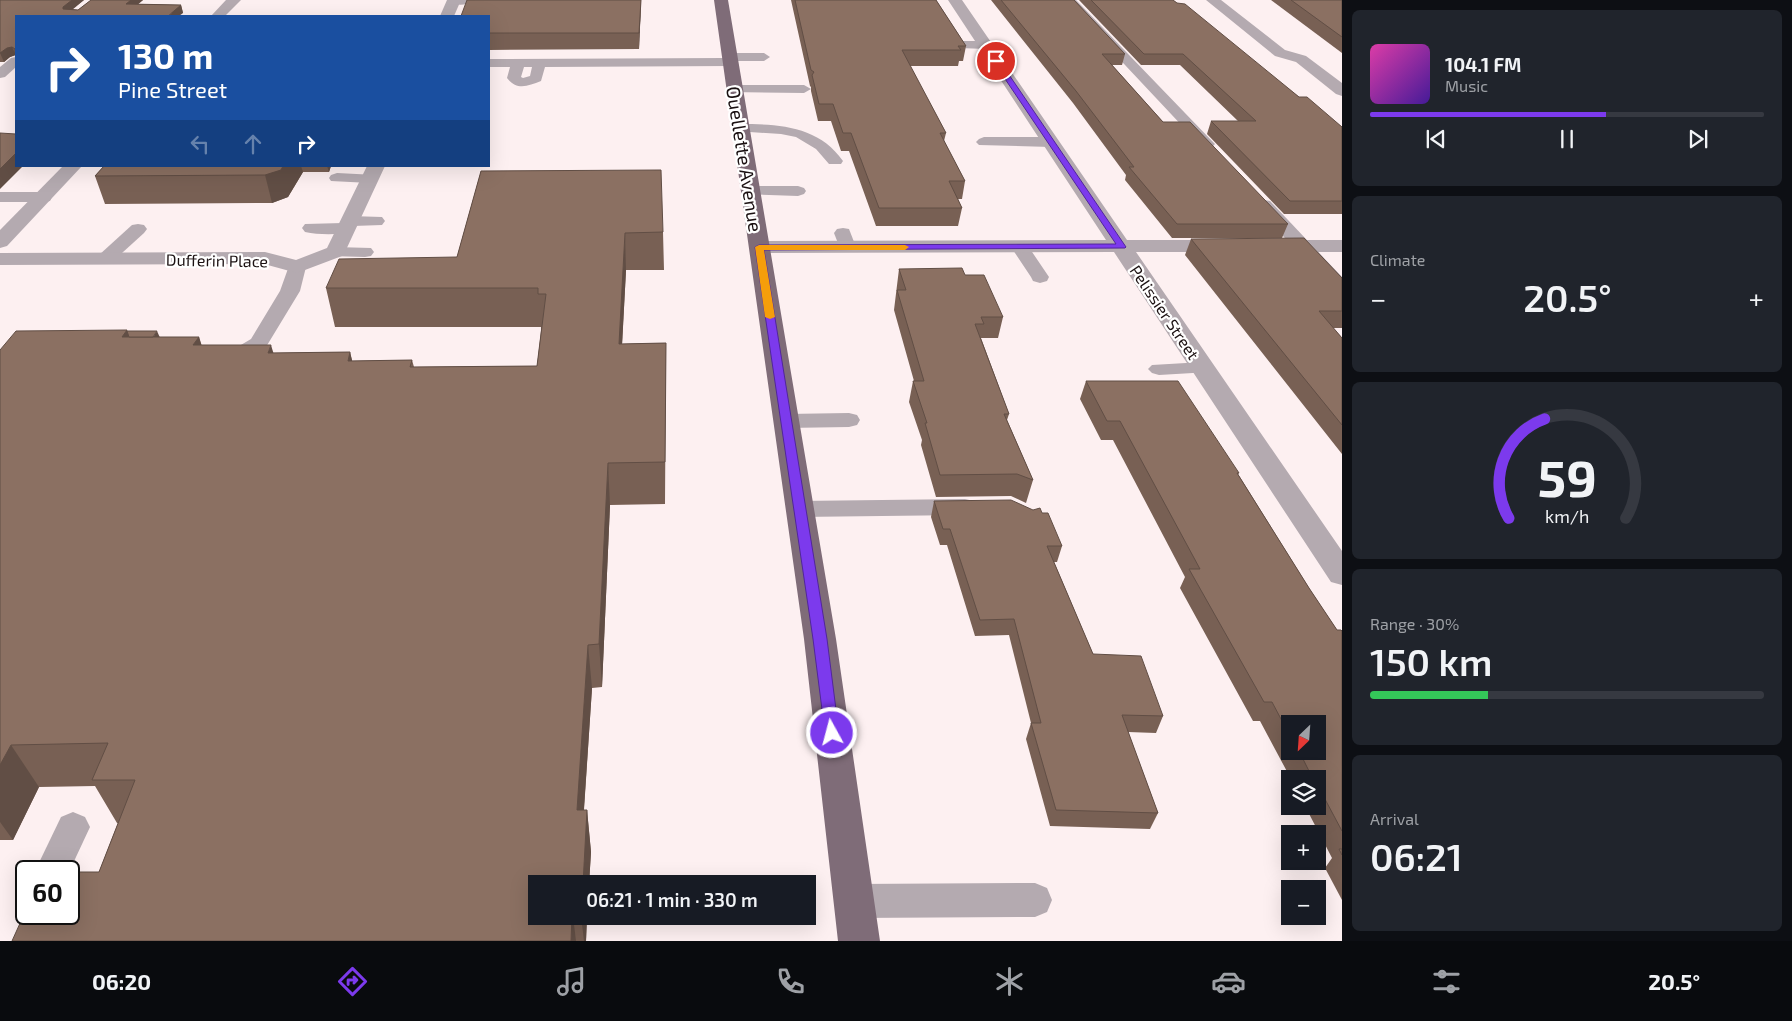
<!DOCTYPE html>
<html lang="en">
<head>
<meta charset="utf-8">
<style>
	body { margin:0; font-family:"Exo 2",sans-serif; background:#20242c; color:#f1f3f6; height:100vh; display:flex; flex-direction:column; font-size:19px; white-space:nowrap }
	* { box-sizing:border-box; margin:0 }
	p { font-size:16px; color:#9ea1a6 }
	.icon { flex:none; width:28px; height:28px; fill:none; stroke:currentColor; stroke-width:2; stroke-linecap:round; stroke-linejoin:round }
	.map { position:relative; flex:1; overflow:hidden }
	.side { display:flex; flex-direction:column; gap:10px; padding:10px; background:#0d0f14; width:450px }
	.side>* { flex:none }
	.guide { position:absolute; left:15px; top:15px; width:475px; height:152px; border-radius:0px; box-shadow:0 5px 20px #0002; background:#1a4fa0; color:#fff; overflow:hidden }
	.needle { width:32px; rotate:205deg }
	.buttons { position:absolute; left:1281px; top:715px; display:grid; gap:10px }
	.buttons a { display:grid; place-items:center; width:45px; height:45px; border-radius:0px; background:#171b24; box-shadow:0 5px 20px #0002; font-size:25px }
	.speed { position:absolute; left:15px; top:860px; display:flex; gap:10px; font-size:25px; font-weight:700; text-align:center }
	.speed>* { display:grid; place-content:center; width:65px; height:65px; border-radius:50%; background:#171b24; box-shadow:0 5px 20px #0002; line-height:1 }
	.speed .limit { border:2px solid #111; border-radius:8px; background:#fff; color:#111 }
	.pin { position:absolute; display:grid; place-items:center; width:42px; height:42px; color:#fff; margin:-21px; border:2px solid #fff; border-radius:50%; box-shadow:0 1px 5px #0007 }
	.me { position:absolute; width:55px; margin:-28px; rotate:353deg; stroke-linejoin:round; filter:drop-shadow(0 0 4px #0008) }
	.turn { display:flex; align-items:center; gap:18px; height:105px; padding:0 20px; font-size:22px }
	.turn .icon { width:65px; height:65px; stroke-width:2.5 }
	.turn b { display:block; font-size:35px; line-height:42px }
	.lanes { display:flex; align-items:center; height:48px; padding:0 20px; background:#0003; justify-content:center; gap:25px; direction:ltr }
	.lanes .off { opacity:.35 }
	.big { font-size:38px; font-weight:600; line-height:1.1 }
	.side .tile { flex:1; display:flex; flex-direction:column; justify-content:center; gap:8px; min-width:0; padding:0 18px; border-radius:8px; background:#20242c }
	.side .dial { align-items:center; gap:0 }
	.dial svg { height:130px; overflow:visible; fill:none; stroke:#363941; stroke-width:7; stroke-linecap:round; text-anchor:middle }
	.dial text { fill:#f1f3f6; stroke:none }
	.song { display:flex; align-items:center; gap:15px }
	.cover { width:60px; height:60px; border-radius:8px; background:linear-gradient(135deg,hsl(320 70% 55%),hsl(260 70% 35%)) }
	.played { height:5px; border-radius:2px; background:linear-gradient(90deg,#7c3aed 60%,#363941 60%) }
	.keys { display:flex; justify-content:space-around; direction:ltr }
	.heat { display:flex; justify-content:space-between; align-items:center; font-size:28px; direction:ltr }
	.charge { height:8px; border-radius:4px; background:linear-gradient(90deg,#34c759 30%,#363941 0) }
	.trip { position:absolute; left:528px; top:875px; width:288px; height:50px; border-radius:0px; background:#171b24; box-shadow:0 5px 20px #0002; font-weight:600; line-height:50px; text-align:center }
	.dock { display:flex; height:80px; justify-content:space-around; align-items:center; background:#090b0e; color:#9ea1a6 }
	.dock .icon { width:35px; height:35px }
	.dock .on { color:#7c3aed }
	.dock b { font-size:22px; color:#f1f3f6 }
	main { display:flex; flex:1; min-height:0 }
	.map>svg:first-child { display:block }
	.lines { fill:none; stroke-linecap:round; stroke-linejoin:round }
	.lane { fill:#b4aab0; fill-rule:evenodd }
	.street { fill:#b4aab0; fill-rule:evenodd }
	.primary { fill:#7f6c78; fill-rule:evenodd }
	.wall { fill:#786054; fill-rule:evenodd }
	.shaded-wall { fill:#614e45 }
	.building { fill:#8b7062; stroke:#614e45 }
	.route { fill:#7c3aed; stroke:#51269a }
	.slow { fill:#f59e0b }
	.labels { text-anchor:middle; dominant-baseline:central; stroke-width:4.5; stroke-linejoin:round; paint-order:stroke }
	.far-street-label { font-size:16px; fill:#1b1112; stroke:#fff }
	.street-label { font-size:19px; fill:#1b1112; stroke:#fff }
</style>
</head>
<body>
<main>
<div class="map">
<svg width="1342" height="941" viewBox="0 0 1342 941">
	<rect width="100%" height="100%" fill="#fdf0f1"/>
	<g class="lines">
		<!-- lane -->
		<g class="lane">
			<path d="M449,0H471L472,1C467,6 456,5 450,3Z"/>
			<path d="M1064,0H1076L1212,141L1215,144L1212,147H1202Z"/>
			<path d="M963,41H986L992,45L986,49L959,48L957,45L959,42Z"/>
			<path d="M729,53H764L770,57L764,61H736L735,65L730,66L545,67L541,81C528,86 517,91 507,78L510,67H489V59L723,58L724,54ZM524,67H532L530,76L523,78L521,77Z"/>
			<path d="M16,57V67L5,77L0,78V67L11,58Z"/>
			<path d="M734,85H804L811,89L804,93L729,92L727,89Z"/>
			<path d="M740,124C779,124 819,126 843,161L841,164H829L816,149L796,137L781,134L735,131L733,128L735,125Z"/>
			<path d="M984,137H1051L1056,139L1059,142L1056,145L1051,147L979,145L976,142L979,139Z"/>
			<path d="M337,173L376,175L378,178L376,181L370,183L331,181L329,178L331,175Z"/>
			<path d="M750,186H798L804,188L806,191L804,194L798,196L744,194L742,191L744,188Z"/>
			<path d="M0,192H44L50,193L52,197L50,201L44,202H0Z"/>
			<path d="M1264,200L1270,201L1342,277V294L1335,292L1258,209L1256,205L1258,201Z"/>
			<path d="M350,216L382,217L385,221L382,225L353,226L355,228L352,232C338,235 319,235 305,232L302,228L305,224L343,223L341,221L344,217Z"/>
			<path d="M138,224L144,225L147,229L144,233L111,263L105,264L99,263L96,259L99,255L132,225Z"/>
			<path d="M843,228L849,229L856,247L853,251L847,252L841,251L834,233L837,229Z"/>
			<path d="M1020,242L1026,243L1049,277L1047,281L1040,283L1033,281L1031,277L1011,247L1014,243Z"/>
			<path d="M335,247L371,248L374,252L371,256L365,257L329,256L326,252L329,248Z"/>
			<path d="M297,261L304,263L306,267L300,291L266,347L241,361L227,364L220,362L217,358L220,354L229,352L251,339L280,291L290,263Z"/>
			<path d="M1203,362L1210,364L1214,368L1210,372L1159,375L1152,373L1148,369L1152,365Z"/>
			<path d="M849,413L857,415L860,420L857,425L849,427L786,428L778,426L775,421L778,416L786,414Z"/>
			<path d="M965,499L974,501L977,507L974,513L965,515L799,517L790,515L787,509L790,503L799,501Z"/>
			<path d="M73,812L85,817L90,827L69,872L35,871L61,817Z"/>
			<path d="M1035,883L1047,888L1052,900L1047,912L1035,917L854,918L842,913L836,901L842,889L854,884Z"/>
		</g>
		<!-- street -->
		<g class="street">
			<path d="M226,0H241L225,16H211Z"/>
			<path d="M447,0H461L454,16H440Z"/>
			<path d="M948,0H962L1127,240H1226L1233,242L1236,246L1233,250L1226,252H1136L1342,551V585L1331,582L1114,252L759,253L752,251L749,247L752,243L759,241L1106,240Z"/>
			<path d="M1206,0H1221L1285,50L1306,56L1342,83V96L1336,94L1296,62L1275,56Z"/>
			<path d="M63,166H82L7,246L0,248V230Z"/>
			<path d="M367,166H385L345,252L342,256L297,273L264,264L0,265V253L265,252L296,260L327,248Z"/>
			<path d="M1274,240H1342V252H1274L1267,250L1264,246L1267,242Z"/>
		</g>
		<!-- primary -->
		<path class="primary" d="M714,0H728L836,639L880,941H838L804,639Z"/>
	</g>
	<!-- wall -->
	<g class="wall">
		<path d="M0,0H84L72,9L78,10L91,0H143L138,4L181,5L183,13L16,16V57L15,55L10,57L4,62H0Z"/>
		<path d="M467,0H641L639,49L489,50V16Z"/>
		<path d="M791,0H936L966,46L963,61H959L958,66H910L946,133L944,141L965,181L962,199H958L962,208L958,226H876L849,151H841L831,121H818L811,91V87L810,86Z"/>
		<path d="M991,0H1074L1125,54L1122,65H1112L1163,122L1288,224L1282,238H1172L1125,180L1126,175L1073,103Z"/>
		<path d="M1079,0H1173L1299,97L1342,127V214H1284L1207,134L1211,121H1238L1180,65H1141Z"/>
		<path d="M1271,0H1342V53Z"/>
		<path d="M104,166H331L329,172H303L288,197L272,203L105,204L95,176Z"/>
		<path d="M481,171L663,232L664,270H626L622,344L666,343L665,504L610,505L602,687L592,688L584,810H587L591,852L589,884H536V916H587L586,941H12L99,872L118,823H117L95,786L39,787L13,840H0V350L127,330V331L159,337H199L201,345L274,353L350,352L352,361L412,360L414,367L537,366L541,331V327H335L326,288L457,257Z"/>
		<path d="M1191,239L1342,278V328H1333L1342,338V454L1185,255Z"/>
		<path d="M899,269L965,275L1003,317L998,338H981L1009,414L1007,420L1033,480L1026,503L1011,496L936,497L921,445L922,440L909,402L913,381H914L894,310Z"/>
		<path d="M1086,381L1239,473L1238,474L1309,588L1337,630L1342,631V900L1325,868L1332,858L1305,806H1318V779H1291L1260,721H1253L1180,588L1185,577L1113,440H1101L1080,399ZM1290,724L1318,751H1290Z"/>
		<path d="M934,501L1042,513L1062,546L1057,562H1054L1093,654L1163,716L1156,733L1128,732L1158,813L1150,829L1050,826L1026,739L1031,723L1009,635L975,636L947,545H940L931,517Z"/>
	</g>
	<!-- shaded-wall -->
	<g class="shaded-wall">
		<path d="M72,0H84L66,15L63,9V7Z"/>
		<path d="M131,0H143L129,12L126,4Z"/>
		<path d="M641,0V6L639,49V33Z"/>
		<path d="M181,5L183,13L179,16H168Z"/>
		<path d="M12,47L16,55L10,57L4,62L0,53L7,48Z"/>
		<path d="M16,153V166H23L0,189V169Z"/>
		<path d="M283,166H301L303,172L288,197L272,203L265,175Z"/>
		<path d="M327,166H331L329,172Z"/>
		<path d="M625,233L626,270L620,384L619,344Z"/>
		<path d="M127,330L142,370L122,337Z"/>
		<path d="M157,331L161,340L148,345Z"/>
		<path d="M199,337L212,377L193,345Z"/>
		<path d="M271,345L283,385L268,353Z"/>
		<path d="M350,352L360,392L348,361Z"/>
		<path d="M608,463L610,505L602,687L599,644Z"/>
		<path d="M588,645L592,688L581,852L577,810Z"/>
		<path d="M11,745L39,787L13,840L0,822V765Z"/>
		<path d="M587,810L591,852L589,884H583Z"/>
		<path d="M572,916H573L576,941H571Z"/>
		<path d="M581,916H587L586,941H584Z"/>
	</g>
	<!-- building -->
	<g class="building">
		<path d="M0,0H72L63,7V9L78,10L91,0H131L126,4L181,5L168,16H16V53H15V49L12,47L7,48L0,53Z"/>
		<path d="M467,0H641L639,33H489V16H461Z"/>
		<path d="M795,0H936L966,46H958L961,50H902L946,133H940L965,181H949L962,208H879L851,133H843L833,104H819L812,75L814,72L811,70Z"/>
		<path d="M1001,0H1074L1125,54H1102L1163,122H1190L1288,224H1177L1129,167H1134L1076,91Z"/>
		<path d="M1091,0H1173L1177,3L1185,4L1299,97H1307L1342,127V201H1290L1211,121H1256L1183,54H1144Z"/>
		<path d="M1291,0H1342V37Z"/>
		<path d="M0,133L16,134V153L0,169Z"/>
		<path d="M104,166H283L281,170L265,175L95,176Z"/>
		<path d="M661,170L663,232L625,233L619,344L666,343L665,462L608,463L599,644L588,645L577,810H587L583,884H536V916H572L571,941H12L26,910V914H69V872H99L135,780H92L108,743L11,745L0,765V350L16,331L127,330L122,337H199L193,345H271L268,353L350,352L348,361L412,360L410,367L537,366L546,294H538V288H326L339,259L457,257L481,171Z"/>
		<path d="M1304,238L1342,278V311H1319L1342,338V425L1191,239Z"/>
		<path d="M962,268L965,275H984L1003,317H981L984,324H975L1006,406L1009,414H1004L1033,480L1017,474L940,475L925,423H927L913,381H924L897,290H906L899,269Z"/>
		<path d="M127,331H157L153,337H129Z"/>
		<path d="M1086,381H1178L1239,473H1237L1309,588L1337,630H1341L1342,631V831L1318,786V779H1313L1299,751H1318V724H1290V736L1272,702H1264L1189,569H1200L1120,421H1107Z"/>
		<path d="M1011,500L1033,510L1040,508L1042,513H1048L1062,546H1047L1093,654L1141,656L1163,716L1122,715L1158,813L1056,810L1031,723H1041L1014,619L980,620L950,529H943L934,501Z"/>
		<path d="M1339,849H1342V855Z"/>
	</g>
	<!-- route -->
	<path class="route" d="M996,60H999L1126,247L1125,248L764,250L827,639L839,733L837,737L832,739L827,737L825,733L813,639L755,247L759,245L1116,244L993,61Z"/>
	<!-- slow -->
	<path class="slow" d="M759,245H905L909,247L905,250H764L775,317L770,319L765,317L755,247Z"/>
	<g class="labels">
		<!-- far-street labels -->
		<g class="far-street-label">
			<text transform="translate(217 260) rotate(1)">Dufferin Place</text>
			<text transform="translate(1165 312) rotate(56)">Pelissier Street</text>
		</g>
		<!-- street labels -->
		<g class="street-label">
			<text transform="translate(745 159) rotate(81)">Ouellette Avenue</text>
		</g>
	</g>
</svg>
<div class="buttons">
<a><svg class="needle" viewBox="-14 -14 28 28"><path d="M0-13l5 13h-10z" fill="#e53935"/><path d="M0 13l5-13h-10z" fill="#9ea1a6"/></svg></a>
<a><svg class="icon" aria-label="layers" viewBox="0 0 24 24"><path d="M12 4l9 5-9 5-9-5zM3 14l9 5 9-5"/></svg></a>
<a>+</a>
<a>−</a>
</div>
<div class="speed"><div class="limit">60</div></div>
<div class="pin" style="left:996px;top:61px;background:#d93025"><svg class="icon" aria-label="arrive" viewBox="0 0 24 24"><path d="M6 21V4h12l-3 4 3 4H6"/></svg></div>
<svg class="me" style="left:832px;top:733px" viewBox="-20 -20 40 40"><circle r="17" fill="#7c3aed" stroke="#fff" stroke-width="3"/><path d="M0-11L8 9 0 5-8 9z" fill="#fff"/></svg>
<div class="trip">06:21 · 1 min · 330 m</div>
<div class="guide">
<div class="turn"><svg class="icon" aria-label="right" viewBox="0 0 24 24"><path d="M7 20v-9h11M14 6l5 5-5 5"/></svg><div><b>130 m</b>Pine Street</div></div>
<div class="lanes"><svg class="icon off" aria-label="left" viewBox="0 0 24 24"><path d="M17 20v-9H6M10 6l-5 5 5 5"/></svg><svg class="icon off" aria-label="ahead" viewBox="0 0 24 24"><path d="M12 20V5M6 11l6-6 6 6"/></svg><svg class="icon" aria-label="right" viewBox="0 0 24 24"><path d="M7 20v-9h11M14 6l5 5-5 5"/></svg></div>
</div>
</div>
<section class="side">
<div class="tile">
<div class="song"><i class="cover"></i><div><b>104.1 FM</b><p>Music</p></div></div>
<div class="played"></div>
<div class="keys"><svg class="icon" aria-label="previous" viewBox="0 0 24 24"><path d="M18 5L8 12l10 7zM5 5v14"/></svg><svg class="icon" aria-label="pause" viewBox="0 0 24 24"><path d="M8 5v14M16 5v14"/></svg><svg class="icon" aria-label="next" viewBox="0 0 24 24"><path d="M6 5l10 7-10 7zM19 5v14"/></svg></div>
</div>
<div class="tile"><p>Climate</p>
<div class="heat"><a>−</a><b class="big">20.5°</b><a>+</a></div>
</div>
<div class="tile dial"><svg viewBox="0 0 100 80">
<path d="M14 69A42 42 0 1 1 86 69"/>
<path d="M14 69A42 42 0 0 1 36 8" stroke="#7c3aed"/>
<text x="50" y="56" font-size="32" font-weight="700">59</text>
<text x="50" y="72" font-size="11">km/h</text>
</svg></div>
<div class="tile"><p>Range · 30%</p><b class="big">150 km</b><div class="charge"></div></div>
<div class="tile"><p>Arrival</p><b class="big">06:21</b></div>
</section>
</main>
<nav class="dock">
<b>06:20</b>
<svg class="icon on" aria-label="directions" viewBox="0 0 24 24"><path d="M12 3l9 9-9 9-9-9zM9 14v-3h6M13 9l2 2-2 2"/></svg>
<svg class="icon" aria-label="music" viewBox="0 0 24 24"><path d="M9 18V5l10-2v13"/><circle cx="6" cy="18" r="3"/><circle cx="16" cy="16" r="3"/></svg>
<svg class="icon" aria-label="phone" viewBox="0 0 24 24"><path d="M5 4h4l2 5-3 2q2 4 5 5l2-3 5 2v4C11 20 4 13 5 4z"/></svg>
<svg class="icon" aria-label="climate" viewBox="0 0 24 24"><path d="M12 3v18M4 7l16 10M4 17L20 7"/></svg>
<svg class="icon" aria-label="car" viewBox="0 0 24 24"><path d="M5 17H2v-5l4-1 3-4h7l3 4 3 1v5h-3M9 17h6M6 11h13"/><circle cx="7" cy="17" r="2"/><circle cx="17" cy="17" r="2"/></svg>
<svg class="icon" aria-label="filters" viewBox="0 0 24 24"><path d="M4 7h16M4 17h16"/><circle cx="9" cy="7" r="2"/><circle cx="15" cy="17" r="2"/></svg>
<b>20.5°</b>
</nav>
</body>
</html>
